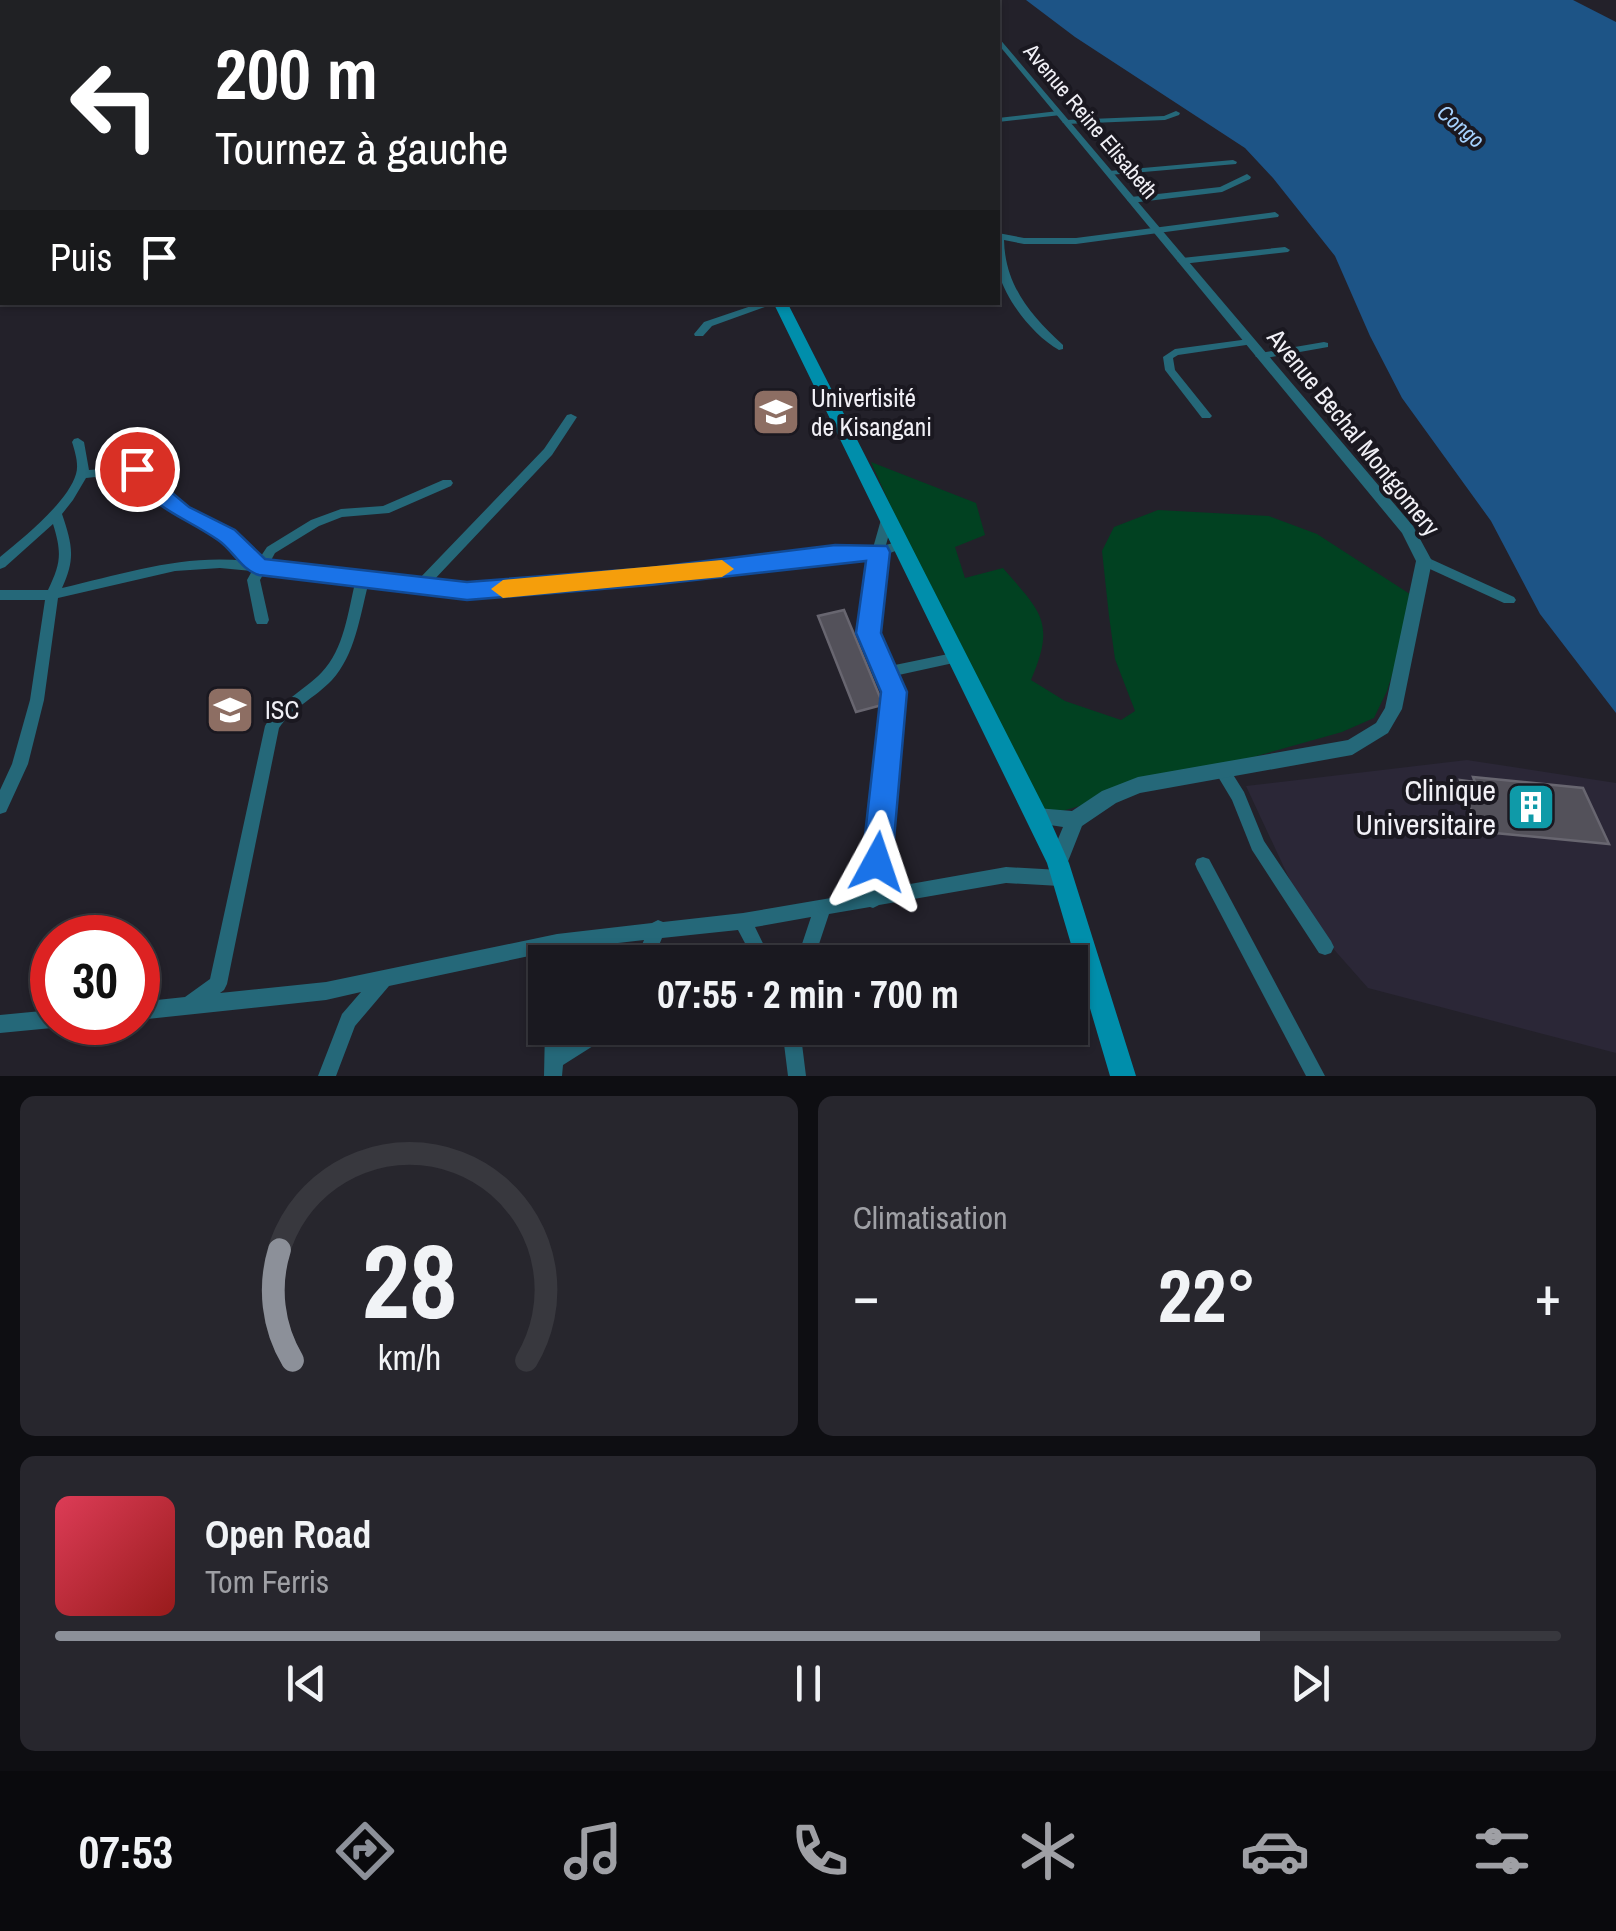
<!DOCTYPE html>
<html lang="fr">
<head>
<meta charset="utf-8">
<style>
	body { margin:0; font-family:"Archivo Narrow",sans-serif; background:#27262d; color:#f1f3f6; height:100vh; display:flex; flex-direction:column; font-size:38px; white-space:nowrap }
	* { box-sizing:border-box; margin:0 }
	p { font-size:32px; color:#9fa0a5 }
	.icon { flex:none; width:55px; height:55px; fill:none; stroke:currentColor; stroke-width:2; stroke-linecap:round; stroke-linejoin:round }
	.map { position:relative; height:1076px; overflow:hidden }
	.panel { display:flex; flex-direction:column; gap:20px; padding:20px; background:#0e0e12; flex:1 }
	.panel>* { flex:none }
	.guide { position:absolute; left:0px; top:0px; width:1000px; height:305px; box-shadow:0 2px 8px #0004,0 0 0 2px #38383e; background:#202124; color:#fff; overflow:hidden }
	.speed { position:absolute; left:30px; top:915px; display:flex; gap:20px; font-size:50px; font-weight:700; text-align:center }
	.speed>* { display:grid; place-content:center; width:130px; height:130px; border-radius:50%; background:#1a1920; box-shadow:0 2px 8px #0004,0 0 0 2px #38383e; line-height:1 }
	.speed .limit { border:15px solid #d22; background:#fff; color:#111 }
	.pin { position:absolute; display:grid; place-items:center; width:85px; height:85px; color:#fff; margin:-42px; border:5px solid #fff; border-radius:50%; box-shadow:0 2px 10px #0007 }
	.me { position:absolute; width:110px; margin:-55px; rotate:5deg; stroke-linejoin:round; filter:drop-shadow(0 0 8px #0008) }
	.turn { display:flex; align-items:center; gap:35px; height:210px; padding:0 50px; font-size:45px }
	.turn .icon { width:130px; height:130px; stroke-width:2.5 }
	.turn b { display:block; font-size:70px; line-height:85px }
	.then { display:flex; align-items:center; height:95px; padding:0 50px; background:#0003; gap:20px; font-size:38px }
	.big { font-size:75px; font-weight:700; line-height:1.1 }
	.panel .tile { flex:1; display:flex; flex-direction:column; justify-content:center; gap:15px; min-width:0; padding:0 35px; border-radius:15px; background:#27262d }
	.panel .dial { align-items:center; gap:0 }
	.dial svg { height:260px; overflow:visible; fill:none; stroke:#38383e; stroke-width:7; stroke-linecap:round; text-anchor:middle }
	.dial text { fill:#f1f3f6; stroke:none }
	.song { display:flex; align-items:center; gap:30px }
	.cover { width:120px; height:120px; border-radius:15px; background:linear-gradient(135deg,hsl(350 70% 55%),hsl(0 70% 35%)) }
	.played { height:10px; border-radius:5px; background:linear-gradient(90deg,#8c9099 80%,#38383e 80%) }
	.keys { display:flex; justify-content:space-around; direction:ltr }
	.heat { display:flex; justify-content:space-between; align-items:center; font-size:55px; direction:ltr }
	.panel .tiles { flex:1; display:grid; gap:20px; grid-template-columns:1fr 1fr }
	.tile:last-child { grid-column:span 2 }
	.trip { position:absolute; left:528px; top:945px; width:560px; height:100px; border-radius:0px; background:#1a1920; box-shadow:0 2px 8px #0004,0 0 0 2px #38383e; font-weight:700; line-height:100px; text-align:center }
	.tab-bar { display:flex; height:160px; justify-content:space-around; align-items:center; background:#0a0a0d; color:#9fa0a5 }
	.tab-bar .icon { width:70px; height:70px }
	.tab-bar .active { color:#8c9099 }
	.tab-bar b { font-size:45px; color:#f1f3f6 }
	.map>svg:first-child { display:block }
	.medical { fill:#2b2737; fill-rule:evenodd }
	.green { fill:#014121 }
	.water { fill:#1d5486 }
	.building { fill:#53515a; stroke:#686670; stroke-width:2.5 }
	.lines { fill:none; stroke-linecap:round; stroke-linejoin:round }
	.minor { fill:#256879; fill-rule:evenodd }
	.tertiary { fill:#256879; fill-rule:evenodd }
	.secondary { fill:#008eab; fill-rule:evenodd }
	.route { fill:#1a73e8; stroke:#114b97; stroke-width:2.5 }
	.slow { fill:#f59e0b }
	.labels { text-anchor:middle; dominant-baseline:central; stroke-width:8; stroke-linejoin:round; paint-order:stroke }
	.far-street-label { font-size:22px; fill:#f1f0f6; stroke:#1a1820 }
	.far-water-label { font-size:22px; font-style:italic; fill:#a5d1fd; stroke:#1a1820 }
	.poi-label { font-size:25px; fill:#f1f0f6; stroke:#1a1820; text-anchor:start }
	.street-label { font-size:25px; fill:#f1f0f6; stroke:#1a1820 }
	.near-poi-label { font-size:30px; fill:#f1f0f6; stroke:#1a1820; text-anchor:end }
</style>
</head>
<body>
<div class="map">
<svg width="1616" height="1076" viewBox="0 0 1616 1076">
	<rect width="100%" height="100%" fill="#23212a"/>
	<!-- medical -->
	<path class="medical" d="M1467,760L1616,783V1053L1368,988L1330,945L1296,893L1246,786ZM1474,777L1583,788L1608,844L1477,827L1460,781L1475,782Z"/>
	<!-- green -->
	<path class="green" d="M871,462L976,503L985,535L955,547L965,578L1003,568C1041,612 1056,622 1031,680L1065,701L1121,720L1135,711L1115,659L1109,616L1102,551L1114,527L1158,510L1269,516L1317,534L1416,598L1387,691L1374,718L1342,732L1030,820Z"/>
	<!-- water -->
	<path class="water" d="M1026,0H1573L1616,22V713L1540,614L1491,521L1402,398L1370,336L1335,256L1273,178L1245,148L1075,37Z"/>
	<!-- building -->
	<g class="building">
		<path d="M844,610L882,702V705L856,712L818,616Z"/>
		<path d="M1473,777L1583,788L1609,844L1495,833L1493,829L1477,827L1460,780L1475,782Z"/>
	</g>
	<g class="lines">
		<!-- minor -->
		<g class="minor">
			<path d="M186,0H194L191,2H184Z"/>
			<path d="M326,0H334L331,2H324Z"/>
			<rect x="418" y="0" width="6" height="2"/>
			<path d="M508,0H516L513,2Z"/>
			<path d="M734,0H741L742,2H736Z"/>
			<path d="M846,0H853L854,2H848Z"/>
			<rect x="0" y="33" width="2" height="4"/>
			<rect x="0" y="71" width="2" height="5"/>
			<path d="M1058,111L1062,113L1061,115L998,122V118Z"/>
			<path d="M1176,111L1180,113L1179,115L1165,120L1066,124L1062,122L1066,120L1164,116Z"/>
			<rect x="0" y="131" width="2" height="5"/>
			<path d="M1233,160L1237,162L1236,164L1109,175L1105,173L1109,171Z"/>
			<rect x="0" y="169" width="2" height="5"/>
			<path d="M1247,174L1251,177L1250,179L1222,192L1131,203L1127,200L1131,197L1220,187Z"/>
			<path d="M0,188L2,189V194H0Z"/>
			<path d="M1275,212L1279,215L1278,217L1076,244H1024L1004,240C1005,285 1030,315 1063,345V349L1059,350C1034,336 1007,302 999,274C996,261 997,246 998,233L1024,238H1076Z"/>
			<path d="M1285,247L1290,250L1288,252L1182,264L1177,261L1182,258Z"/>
			<path d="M763,302H779L712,326L703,336H695L694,334L704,322Z"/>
			<path d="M1249,339L1253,340V344L1178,355L1173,358L1175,370L1212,416L1210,418H1202L1165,370L1163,357L1175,349Z"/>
			<path d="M1324,342L1328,343V347L1260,359L1255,356L1260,353Z"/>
			<path d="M571,414L577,417L552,455L432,582L467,586L533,583L689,568L835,548H873L882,516L888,512L892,513L894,516L886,545L903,540L909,544L907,547L884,555L876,633L890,666L958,652L963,653L965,657L963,661L958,662L894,676L901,693L882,889L1006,867L1060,870L1066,873L1068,878L1066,883L1060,886L1006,883L879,905L873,908L870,907L829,914L813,962H796L811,917L755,927L772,962H755L738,930L662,938L652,962H635L644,940L566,949L565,962H549L548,952L389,986L355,1026L336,1076H318L342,1014L361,992L326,1000L138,1020V1002L185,997L210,979L265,726C279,701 303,692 322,672C344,649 348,612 355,583L264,573L260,580L269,620L267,624H257L255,620L247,580L252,571L220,568L175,571L58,598L44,700L28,764L6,812L0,814V790L12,764L30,700L45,600H0V590H48C61,563 62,553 53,524L5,567L0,569V557C23,538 68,502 76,474C79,464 75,452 72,442L74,439L78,438L84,442L89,470L141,466L155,484L185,509L231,532L259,559L267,547L311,520L341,509L383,506L443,480H451L453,483L451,486L389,513L342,517L319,526L275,553L269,564L417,581L544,449L567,415ZM134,473L147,490L177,515L223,538L246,561C183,554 123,574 62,588C76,558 72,544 62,514L73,500L86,478ZM871,557L862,633L887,693L866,892L743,913L663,922L658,920L652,923L557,934L326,982L220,993L224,990L227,984L279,728C293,707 315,698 332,680C355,655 360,616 368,585L467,596L533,593L689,578L835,558Z"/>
			<path d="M1424,556L1514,597L1516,600L1514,603H1504L1419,564L1418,561L1419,558Z"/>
			<path d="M1222,763L1227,765L1244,792L1264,841L1331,941L1334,947L1331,953L1325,955L1319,953L1252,850L1232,800L1214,770L1217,765Z"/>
			<path d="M1203,857L1209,859L1325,1076H1306L1197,869L1195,864L1197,859Z"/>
			<path d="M52,1010V1022H60L58,1025L52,1028L0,1033V1015Z"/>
			<path d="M545,1028H563V1044L590,1028H615L612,1034L563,1065L562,1076H544Z"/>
			<path d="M782,1028H800L806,1076H788Z"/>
		</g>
		<!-- tertiary -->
		<g class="tertiary">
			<path d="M961,0H969L971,2H963Z"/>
			<rect x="0" y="16" width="2" height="5"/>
			<path d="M998,37L1413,526L1432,561L1402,709L1388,733L1352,755L1140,793L1116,803L1082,826L1065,869L1058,872L1051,869L1048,863L1063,827L1030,822L1028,816L1030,810L1037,808L1072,811L1102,791L1138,777L1348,740L1376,723L1385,708L1416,561L1402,533L998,44Z"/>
		</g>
		<!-- secondary -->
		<g class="secondary">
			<path d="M622,0H630L631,2H623Z"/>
			<path d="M773,302H787L1045,809L1069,863L1136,1076H1110L1047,863Z"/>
		</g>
	</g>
	<!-- route -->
	<path class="route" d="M137,462L145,464L159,482L189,507L235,530L265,559L467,582L650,568L835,545L887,546L890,552L881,633L907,692L892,862L887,871L877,875L866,871L862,862L881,692L856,633L866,561L650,585L467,600L259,575C241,570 233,550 218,540C180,514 154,511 127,469Z"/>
	<!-- slow -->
	<path class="slow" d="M722,560L734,569L722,577L503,598L491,589L503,580Z"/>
	<!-- icons -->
	<defs>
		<g id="university-square" transform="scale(2.5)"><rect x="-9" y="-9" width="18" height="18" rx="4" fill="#8d6e63" stroke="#1a1820"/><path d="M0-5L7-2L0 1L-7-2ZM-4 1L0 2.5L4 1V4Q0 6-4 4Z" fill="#fff"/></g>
		<g id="school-square" transform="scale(2.5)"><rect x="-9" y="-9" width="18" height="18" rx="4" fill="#8d6e63" stroke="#1a1820"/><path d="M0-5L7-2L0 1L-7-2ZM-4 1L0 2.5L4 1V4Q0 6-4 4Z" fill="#fff"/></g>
		<g id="building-square" transform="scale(2.5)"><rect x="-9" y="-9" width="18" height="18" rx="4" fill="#0f9aa8" stroke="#1a1820"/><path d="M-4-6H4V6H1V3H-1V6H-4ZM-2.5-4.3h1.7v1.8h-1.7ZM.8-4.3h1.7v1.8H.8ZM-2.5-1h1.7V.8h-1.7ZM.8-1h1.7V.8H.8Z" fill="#fff"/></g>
	</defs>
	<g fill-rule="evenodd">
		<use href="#university-square" x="776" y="412"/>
		<use href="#school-square" x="230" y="710"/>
		<use href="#building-square" x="1531" y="807"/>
	</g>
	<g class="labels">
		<!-- far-street labels -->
		<g class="far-street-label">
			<text transform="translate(1091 121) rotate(50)">Avenue Reine Elisabeth</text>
		</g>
		<!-- far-water labels -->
		<g class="far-water-label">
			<text transform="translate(1461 126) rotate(40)">Congo</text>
		</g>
		<!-- poi labels -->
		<g class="poi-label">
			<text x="811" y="398">Univertisité<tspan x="811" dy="29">de Kisangani</tspan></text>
			<text x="265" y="710">ISC</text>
		</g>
		<!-- street labels -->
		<g class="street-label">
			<text transform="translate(1354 432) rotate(51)">Avenue Bechal Montgomery</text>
		</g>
		<!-- near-poi labels -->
		<g class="near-poi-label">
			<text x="1496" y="790">Clinique<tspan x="1496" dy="34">Universitaire</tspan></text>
		</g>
	</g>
</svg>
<div class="speed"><div class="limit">30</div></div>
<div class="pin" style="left:137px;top:469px;background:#d93025"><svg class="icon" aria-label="arrive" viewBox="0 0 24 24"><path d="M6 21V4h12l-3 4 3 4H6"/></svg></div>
<svg class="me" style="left:877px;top:862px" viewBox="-20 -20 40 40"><path d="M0-17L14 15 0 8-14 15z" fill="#1a73e8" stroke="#fff" stroke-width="4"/></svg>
<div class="trip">07:55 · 2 min · 700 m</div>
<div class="guide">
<div class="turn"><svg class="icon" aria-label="left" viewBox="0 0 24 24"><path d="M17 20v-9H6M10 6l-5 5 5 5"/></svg><div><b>200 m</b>Tournez à gauche</div></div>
<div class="then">Puis<svg class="icon" aria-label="arrive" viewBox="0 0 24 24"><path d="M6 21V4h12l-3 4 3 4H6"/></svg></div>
</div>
</div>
<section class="panel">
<div class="tiles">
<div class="tile dial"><svg viewBox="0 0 100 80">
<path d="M14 69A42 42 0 1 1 86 69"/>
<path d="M14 69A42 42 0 0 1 10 35" stroke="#8c9099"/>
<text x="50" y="56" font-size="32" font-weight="700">28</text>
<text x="50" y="72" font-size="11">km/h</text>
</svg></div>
<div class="tile"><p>Climatisation</p>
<div class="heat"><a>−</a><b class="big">22°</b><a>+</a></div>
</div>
<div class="tile">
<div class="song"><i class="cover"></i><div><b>Open Road</b><p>Tom Ferris</p></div></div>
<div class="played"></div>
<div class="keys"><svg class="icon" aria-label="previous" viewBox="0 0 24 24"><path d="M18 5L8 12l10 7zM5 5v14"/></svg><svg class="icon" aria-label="pause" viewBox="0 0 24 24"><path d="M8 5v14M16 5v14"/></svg><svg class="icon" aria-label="next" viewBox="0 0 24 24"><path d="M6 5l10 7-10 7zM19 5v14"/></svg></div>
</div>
</div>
</section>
<nav class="tab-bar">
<b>07:53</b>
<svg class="icon active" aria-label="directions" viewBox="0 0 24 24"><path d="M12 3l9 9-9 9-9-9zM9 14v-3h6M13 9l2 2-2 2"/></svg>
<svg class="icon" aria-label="music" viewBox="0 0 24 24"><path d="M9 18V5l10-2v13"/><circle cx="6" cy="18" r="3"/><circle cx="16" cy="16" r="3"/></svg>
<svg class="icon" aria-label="phone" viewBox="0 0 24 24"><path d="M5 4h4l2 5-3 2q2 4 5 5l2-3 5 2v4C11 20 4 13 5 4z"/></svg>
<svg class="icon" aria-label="climate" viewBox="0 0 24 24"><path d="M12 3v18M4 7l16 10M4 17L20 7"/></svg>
<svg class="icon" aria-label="car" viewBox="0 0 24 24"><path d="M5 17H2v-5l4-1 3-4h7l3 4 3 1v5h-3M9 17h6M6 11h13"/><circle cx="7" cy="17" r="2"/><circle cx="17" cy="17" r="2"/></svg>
<svg class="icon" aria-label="filters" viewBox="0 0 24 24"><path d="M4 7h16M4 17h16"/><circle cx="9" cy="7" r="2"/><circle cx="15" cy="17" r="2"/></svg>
</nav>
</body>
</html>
